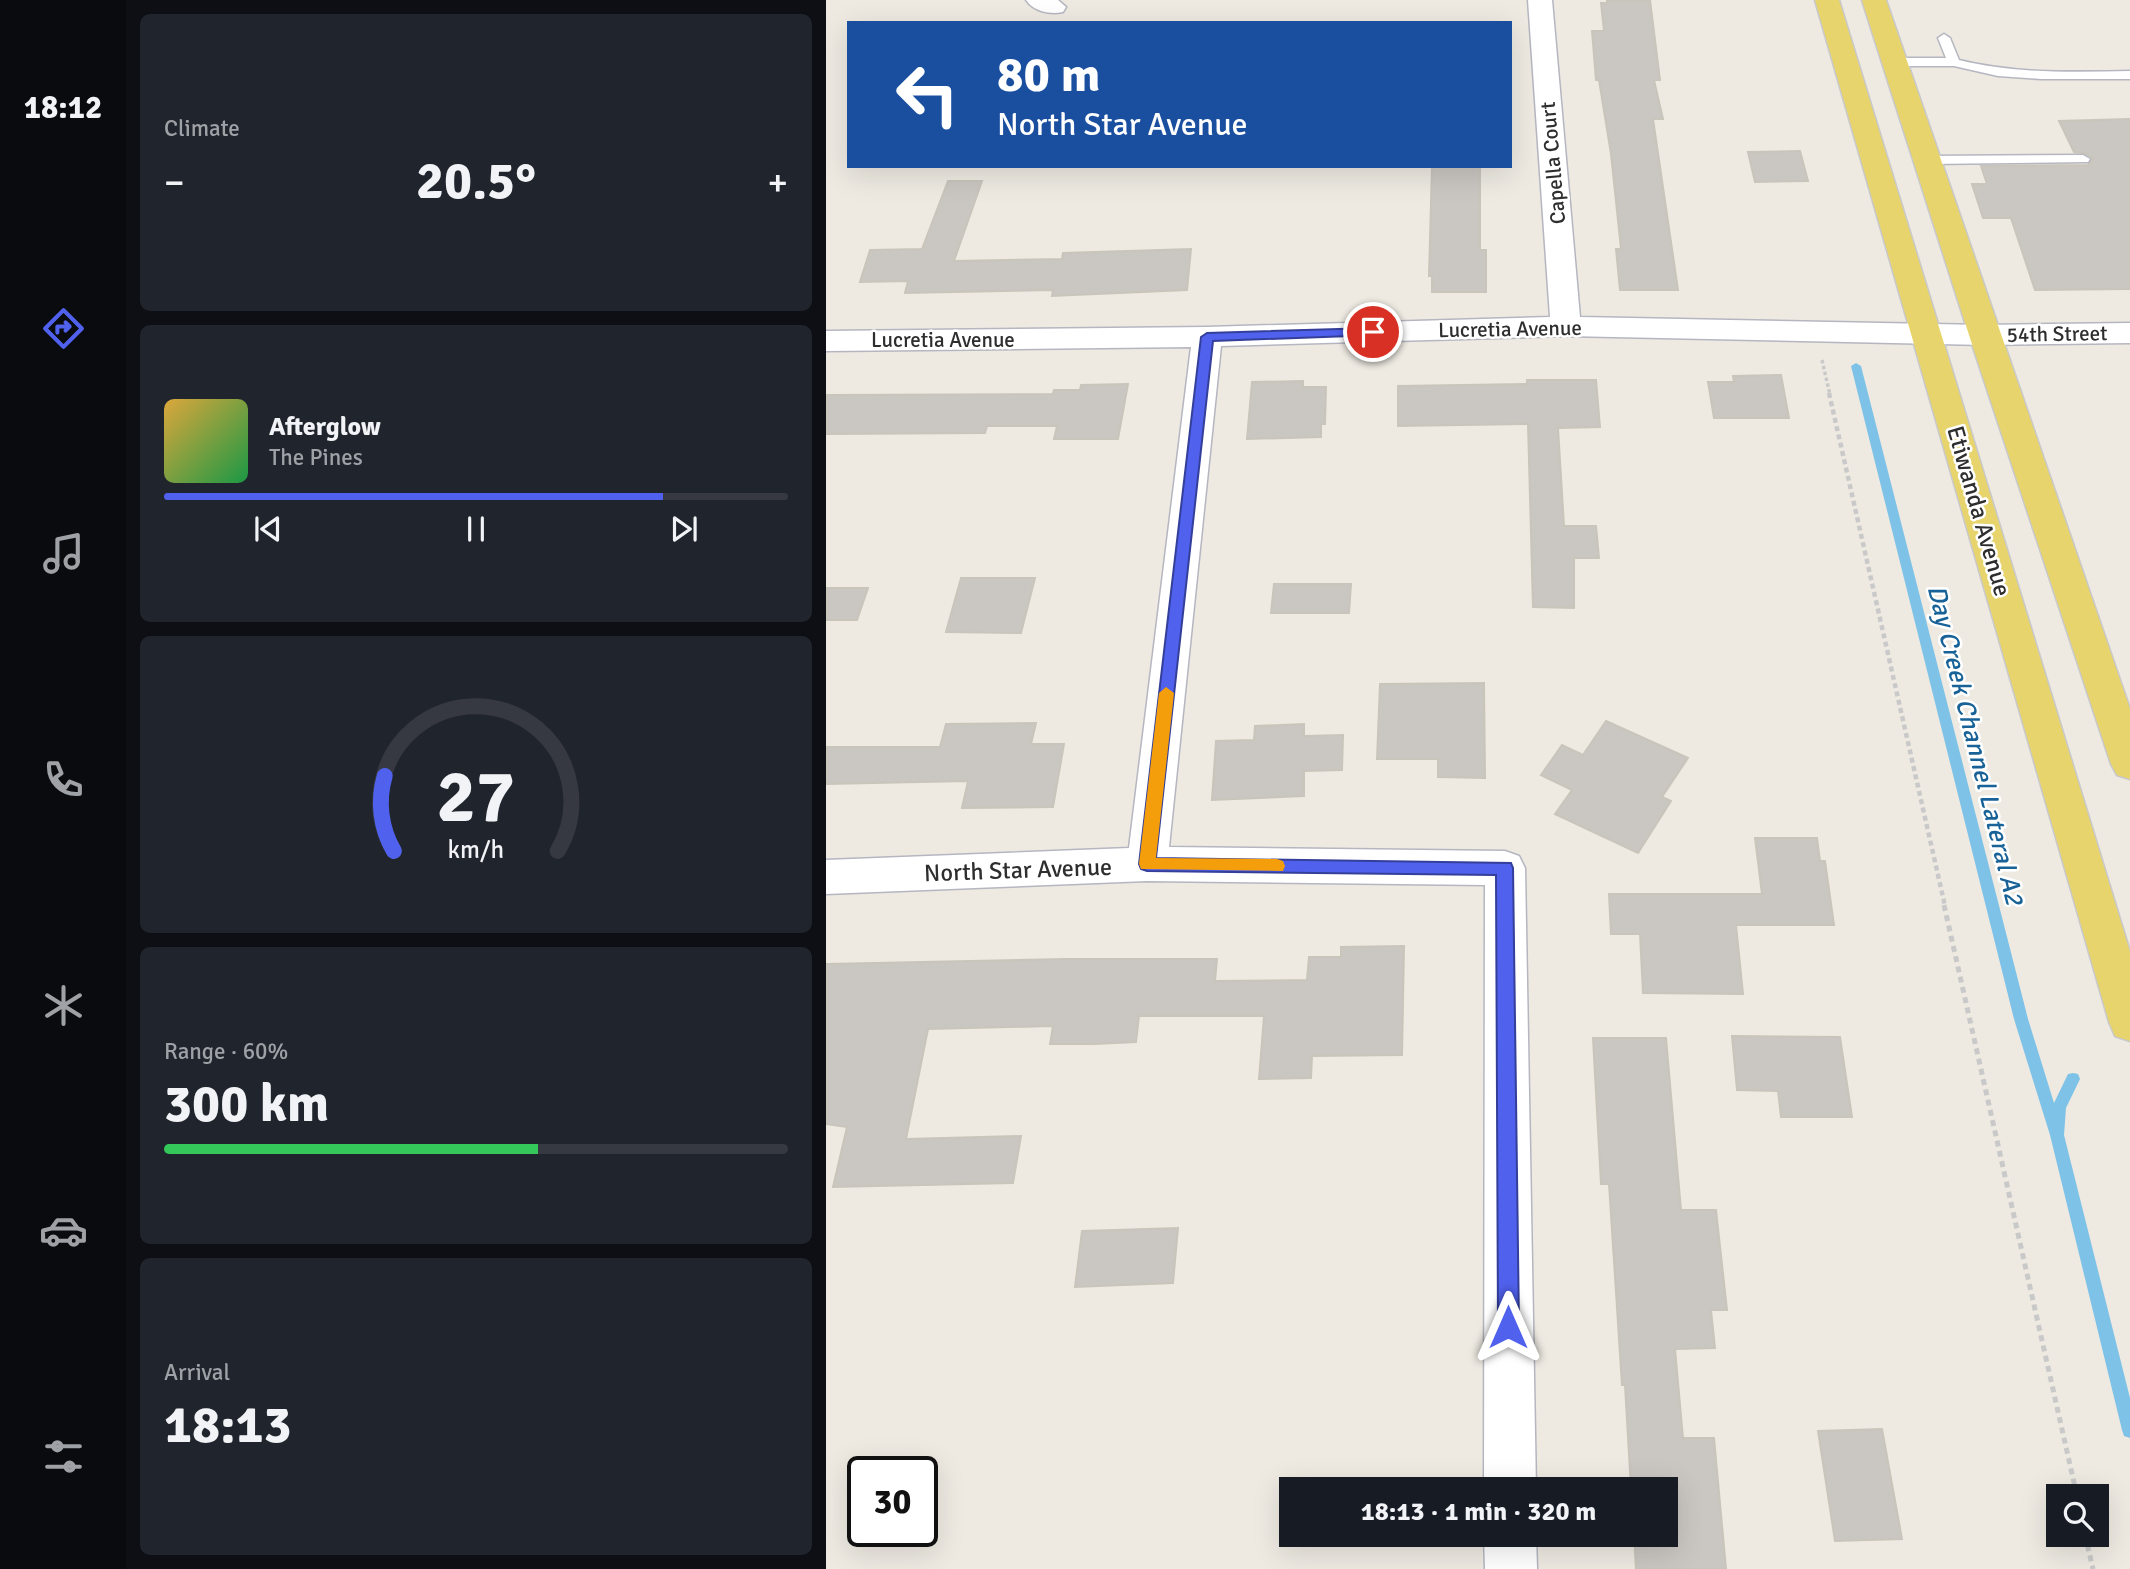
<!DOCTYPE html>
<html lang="en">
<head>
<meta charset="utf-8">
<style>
	body { margin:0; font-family:Signika,sans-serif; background:#20242c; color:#f1f3f6; height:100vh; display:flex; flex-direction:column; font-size:26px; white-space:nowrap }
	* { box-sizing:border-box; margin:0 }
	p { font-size:23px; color:#9ea1a6 }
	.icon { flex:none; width:38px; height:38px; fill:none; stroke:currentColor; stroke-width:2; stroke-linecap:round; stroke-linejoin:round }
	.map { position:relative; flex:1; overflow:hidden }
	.panel { display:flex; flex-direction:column; gap:14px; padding:14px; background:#0d0f14; width:700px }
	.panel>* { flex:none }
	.hud { position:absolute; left:21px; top:21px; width:665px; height:147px; border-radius:0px; box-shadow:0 7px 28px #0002; background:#1a4fa0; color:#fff; overflow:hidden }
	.controls { position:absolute; left:1220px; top:1484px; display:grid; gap:14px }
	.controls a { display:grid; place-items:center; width:63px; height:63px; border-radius:0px; background:#171b24; box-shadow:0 7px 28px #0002; font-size:35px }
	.speed { position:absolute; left:21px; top:1456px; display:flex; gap:14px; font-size:35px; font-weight:700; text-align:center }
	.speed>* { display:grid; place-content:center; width:91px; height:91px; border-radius:50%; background:#171b24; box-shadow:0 7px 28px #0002; line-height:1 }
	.speed .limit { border:4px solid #111; border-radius:10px; background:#fff; color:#111 }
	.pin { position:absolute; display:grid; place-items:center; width:60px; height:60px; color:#fff; margin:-30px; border:4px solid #fff; border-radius:50%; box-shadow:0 2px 7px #0007 }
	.me { position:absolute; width:77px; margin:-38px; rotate:0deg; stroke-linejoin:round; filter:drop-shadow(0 0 5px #0008) }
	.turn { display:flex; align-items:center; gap:24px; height:147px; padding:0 35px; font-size:32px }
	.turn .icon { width:91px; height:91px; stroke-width:2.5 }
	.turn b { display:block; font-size:49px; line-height:60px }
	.big { font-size:52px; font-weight:800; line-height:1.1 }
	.panel .card { flex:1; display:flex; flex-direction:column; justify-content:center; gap:10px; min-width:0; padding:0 24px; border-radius:10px; background:#20242c }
	.panel .dial { align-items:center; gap:0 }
	.dial svg { height:182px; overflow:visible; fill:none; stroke:#363941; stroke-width:7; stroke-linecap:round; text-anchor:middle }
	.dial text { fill:#f1f3f6; stroke:none }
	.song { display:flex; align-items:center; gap:21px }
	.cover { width:84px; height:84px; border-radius:10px; background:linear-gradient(135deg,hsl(40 70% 55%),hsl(140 70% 35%)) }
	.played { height:7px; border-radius:4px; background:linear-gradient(90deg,#5061ed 80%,#363941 80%) }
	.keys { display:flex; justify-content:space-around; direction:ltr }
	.heat { display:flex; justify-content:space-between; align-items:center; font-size:38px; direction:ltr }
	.charge { height:10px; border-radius:5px; background:linear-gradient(90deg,#34c759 60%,#363941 0) }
	.trip { position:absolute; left:453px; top:1477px; width:399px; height:70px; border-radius:0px; background:#171b24; box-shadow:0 7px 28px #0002; font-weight:800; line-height:70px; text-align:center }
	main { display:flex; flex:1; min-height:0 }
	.tab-bar { display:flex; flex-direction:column; width:126px; justify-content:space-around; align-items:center; background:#090b0e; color:#9ea1a6 }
	.tab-bar .icon { width:49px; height:49px }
	.tab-bar .selected { color:#5061ed }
	.tab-bar b { font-size:32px; color:#f1f3f6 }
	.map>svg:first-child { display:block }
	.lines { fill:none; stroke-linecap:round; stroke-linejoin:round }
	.stream { fill:#7ec2e7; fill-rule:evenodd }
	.building { fill:#cac6c1; stroke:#c9c5bb; stroke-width:2 }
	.service-casing { stroke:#b5b6c0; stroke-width:3 }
	.minor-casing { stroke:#b5b6c0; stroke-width:3 }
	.primary-casing { stroke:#c9c9c9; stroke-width:3 }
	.path-far2 { stroke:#c9c9c9; stroke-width:3.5; stroke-dasharray:3.5 2.5; stroke-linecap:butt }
	.path-far1 { stroke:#c9c9c9; stroke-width:4.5; stroke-dasharray:5 3.5; stroke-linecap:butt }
	.path { stroke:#c9c9c9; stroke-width:5; stroke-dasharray:6 4.5; stroke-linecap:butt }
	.service { fill:#fff; fill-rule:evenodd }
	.minor { fill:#fff; fill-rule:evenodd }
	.primary { fill:#e7d46d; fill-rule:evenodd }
	.route { fill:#5061ed; stroke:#343f9a; stroke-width:2 }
	.slow { fill:#f59e0b }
	.labels { text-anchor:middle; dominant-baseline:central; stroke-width:5; stroke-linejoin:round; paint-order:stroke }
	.far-street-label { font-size:21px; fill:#2e2e2e; stroke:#fff }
	.street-label { font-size:24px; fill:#2e2e2e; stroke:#fff }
	.water-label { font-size:26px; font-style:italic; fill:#186297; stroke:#fff }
</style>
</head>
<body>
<main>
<nav class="tab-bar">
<b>18:12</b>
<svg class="icon selected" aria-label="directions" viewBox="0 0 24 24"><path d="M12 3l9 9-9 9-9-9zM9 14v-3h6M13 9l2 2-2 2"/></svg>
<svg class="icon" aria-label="music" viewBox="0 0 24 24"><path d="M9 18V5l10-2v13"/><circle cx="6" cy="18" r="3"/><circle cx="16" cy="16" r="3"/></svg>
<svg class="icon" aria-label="phone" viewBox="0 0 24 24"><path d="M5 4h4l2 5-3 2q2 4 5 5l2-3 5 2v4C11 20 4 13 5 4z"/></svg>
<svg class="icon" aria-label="climate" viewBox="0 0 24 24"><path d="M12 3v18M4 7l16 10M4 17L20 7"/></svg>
<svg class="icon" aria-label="car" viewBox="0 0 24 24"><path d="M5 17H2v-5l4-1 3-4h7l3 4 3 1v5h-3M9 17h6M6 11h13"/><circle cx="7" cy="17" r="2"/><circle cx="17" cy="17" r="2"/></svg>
<svg class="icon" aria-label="filters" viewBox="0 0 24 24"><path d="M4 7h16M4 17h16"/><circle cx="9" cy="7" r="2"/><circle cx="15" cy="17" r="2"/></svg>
</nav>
<section class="panel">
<div class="card"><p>Climate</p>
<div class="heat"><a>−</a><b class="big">20.5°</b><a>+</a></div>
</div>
<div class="card">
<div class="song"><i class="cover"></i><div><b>Afterglow</b><p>The Pines</p></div></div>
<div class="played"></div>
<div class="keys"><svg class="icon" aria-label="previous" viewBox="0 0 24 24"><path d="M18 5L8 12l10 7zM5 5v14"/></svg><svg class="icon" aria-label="pause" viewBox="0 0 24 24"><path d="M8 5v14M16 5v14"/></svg><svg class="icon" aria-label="next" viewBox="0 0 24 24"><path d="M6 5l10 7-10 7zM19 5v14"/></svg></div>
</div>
<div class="card dial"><svg viewBox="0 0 100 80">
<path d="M14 69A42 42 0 1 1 86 69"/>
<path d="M14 69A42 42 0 0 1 10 36" stroke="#5061ed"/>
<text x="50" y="56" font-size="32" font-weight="700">27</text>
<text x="50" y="72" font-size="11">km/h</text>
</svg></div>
<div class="card"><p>Range · 60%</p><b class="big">300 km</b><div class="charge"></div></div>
<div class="card"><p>Arrival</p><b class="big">18:13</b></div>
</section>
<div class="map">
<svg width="1304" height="1569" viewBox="0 0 1304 1569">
	<rect width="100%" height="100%" fill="#eeeae2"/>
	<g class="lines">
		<!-- stream -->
		<path class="stream" d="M1030,363L1035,366L1202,1019L1228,1103L1242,1074L1247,1073L1252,1074L1254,1079L1240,1108L1238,1135L1304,1398V1438L1298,1436L1296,1430L1224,1135L1188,1019L1025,366Z"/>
	</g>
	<!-- building -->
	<g class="building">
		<path d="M781,0H824L834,80H828L837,119H827L852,290H794L790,249H795L785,154L773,80H770L766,31H778L775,3H781Z"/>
		<path d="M1304,119V289L1209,290L1185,218H1157L1146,184H1161L1155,166L1262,165L1267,158L1258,153L1248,152L1233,121Z"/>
		<path d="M974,151L982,181L929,182L922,152Z"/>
		<path d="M606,166H654V250H660V292H606V276H603Z"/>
		<path d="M122,181H156L128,261L236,259L237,253L365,249L361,290L226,296L227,290L79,293L82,281L34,282L44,250L96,249Z"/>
		<path d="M955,375L963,418H888L882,382H908L907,376Z"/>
		<path d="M701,380H770L774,427L732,428L738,526H770L773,558H748V608L707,607L702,424L572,426V386L701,384Z"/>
		<path d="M477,381V387H500L499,424H495V437L421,439L426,382Z"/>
		<path d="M302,384L292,439H228L231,426H161L159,433L0,434V395L227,394L228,390H254L255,385Z"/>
		<path d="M135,578H209L195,633L120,632Z"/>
		<path d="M448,584H525L523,613H445Z"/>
		<path d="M0,588H42L31,620H0Z"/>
		<path d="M658,683L659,778L612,777V759H551L554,684Z"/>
		<path d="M780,721L862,758L836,797L845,801L812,853L729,814L746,790L715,775L736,745L757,755Z"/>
		<path d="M210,723L205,744H238L227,807L136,808L142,781L0,784V747H114L120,724Z"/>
		<path d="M478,724V736L517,735L516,770L478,771V796L386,800L390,741L428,740L429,726Z"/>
		<path d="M929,838H991L994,861H999L1008,925H910L917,994L817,993L814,934H785L783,894H936Z"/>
		<path d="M578,946L576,1055L486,1056L485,1078L433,1079L438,1016H313L310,1042L268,1044H224L227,1026L102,1029L80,1139L195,1136L187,1183L7,1187L21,1127L0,1124V964L239,959H391L389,981L481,980L483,957H515V947Z"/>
		<path d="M906,1036L1014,1037L1026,1117H955L952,1091L911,1090Z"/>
		<path d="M767,1038H840L855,1210H890L901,1310H885L889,1348L849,1349L857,1438H888L900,1569H810L808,1535H840V1489H805L799,1385H796L783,1184H775Z"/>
		<path d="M352,1228L347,1283L249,1287L256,1231Z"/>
		<path d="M1056,1429L1076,1539L1009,1541L992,1431Z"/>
	</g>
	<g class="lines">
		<!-- service casing -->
		<g class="service-casing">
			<g id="service">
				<path d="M1118,34L1124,38L1133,60C1190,74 1246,72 1304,71V79H1215L1172,76L1128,66H1069L1063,62L1069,58H1120L1112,38Z"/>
				<path d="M1257,155L1264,159L1262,162L1102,164L1095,160L1102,156Z"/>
			</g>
		</g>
		<!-- minor casing -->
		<g class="minor-casing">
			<g id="minor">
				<path d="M200,0H232L240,7L237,12C224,15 207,11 200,0Z"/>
				<path d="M702,0H726L754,317L1158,325L1304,323V343L1158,345L740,336L395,346L343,847L679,851L693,856L699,868L710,1489H658L659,885L321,881L0,894V860L303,848L365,347L0,351V331L381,327L724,317Z"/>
				<path d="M658,1535H710L711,1569H659Z"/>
			</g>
		</g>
		<!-- primary casing -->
		<g class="primary-casing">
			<g id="primary">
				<path d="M989,0H1013L1304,952V1041L1289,1036L1283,1022Z"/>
				<path d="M1036,0H1060L1304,709V779L1291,775L1285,764L1143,335Z"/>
			</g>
		</g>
		<!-- path-far2 -->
		<path class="path-far2" d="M996,360L1004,395"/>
		<!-- path-far1 -->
		<path class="path-far1" d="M1003,393L1119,906"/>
		<!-- path -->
		<g class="path">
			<path d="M1118,905L1251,1496"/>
			<path d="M1259,1535L1267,1569"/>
		</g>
		<!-- service -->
		<use href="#service" class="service"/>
		<!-- minor -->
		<use href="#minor" class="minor"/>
		<!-- primary -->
		<use href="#primary" class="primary"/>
	</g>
	<!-- route -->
	<path class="route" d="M547,328L551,329V335L387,341L330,858L685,863L687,868L693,1327L690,1334L682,1337L675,1334L672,1327L670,875L321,871L315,869L313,864L375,337L381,333Z"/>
	<!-- slow -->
	<path class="slow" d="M340,687L348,693L330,858L451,859L457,861L459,866L457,871L315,869L313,864L333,693Z"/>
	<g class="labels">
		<!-- far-street labels -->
		<g class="far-street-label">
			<text transform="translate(727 163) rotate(-95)">Capella Court</text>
			<text transform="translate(684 329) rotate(-1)">Lucretia Avenue</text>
			<text transform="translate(1231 334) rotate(-1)">54th Street</text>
			<text x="117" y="340">Lucretia Avenue</text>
		</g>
		<!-- street labels -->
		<g class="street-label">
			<text transform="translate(1153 511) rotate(74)">Etiwanda Avenue</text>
			<text transform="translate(192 870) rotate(-2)">North Star Avenue</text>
		</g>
		<!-- water labels -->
		<g class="water-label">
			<text transform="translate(1149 745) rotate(76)">Day Creek Channel Lateral A2</text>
		</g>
	</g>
</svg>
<div class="controls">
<a><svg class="icon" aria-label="search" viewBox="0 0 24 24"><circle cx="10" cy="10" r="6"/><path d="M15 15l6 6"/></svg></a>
</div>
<div class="speed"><div class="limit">30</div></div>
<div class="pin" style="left:547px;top:332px;background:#d93025"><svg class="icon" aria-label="arrive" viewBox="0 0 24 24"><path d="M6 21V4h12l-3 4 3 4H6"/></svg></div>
<svg class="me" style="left:682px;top:1327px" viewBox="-20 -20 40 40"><path d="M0-17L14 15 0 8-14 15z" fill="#5061ed" stroke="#fff" stroke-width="4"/></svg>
<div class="trip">18:13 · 1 min · 320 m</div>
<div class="hud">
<div class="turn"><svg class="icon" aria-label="left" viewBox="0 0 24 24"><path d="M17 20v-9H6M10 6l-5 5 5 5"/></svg><div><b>80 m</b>North Star Avenue</div></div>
</div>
</div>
</main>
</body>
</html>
